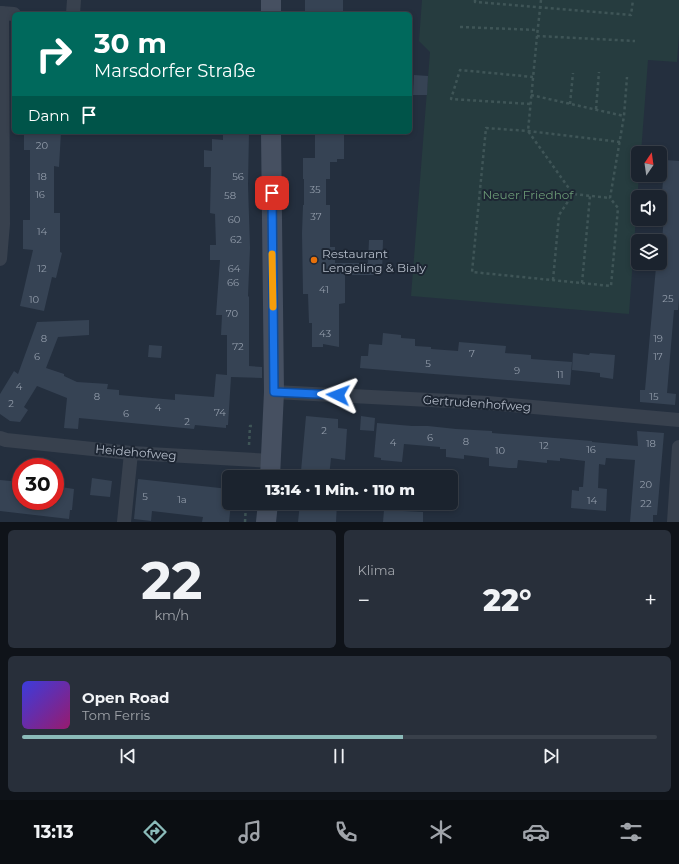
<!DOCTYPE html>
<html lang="de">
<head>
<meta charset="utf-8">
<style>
	body { margin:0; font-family:Montserrat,sans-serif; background:#282f3a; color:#f1f3f6; height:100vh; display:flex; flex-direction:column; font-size:15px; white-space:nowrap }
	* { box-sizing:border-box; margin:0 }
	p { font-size:13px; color:#a0a4aa }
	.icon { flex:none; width:22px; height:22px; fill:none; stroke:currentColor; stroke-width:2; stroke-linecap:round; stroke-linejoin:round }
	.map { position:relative; height:522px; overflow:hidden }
	.sheet { display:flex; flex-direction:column; gap:8px; padding:8px; background:#0f1319; flex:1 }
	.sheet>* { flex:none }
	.hud { position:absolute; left:12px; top:12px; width:400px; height:122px; border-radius:6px; box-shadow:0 2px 6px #0003,0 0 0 1px #39404a; background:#00695c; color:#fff; overflow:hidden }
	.needle { width:26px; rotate:13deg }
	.controls { position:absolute; left:631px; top:146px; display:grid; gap:8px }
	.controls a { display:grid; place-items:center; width:36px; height:36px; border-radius:6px; background:#1b232e; box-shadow:0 2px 6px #0003,0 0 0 1px #39404a; font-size:20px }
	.speed { position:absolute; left:12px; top:458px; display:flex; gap:8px; font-size:20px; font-weight:700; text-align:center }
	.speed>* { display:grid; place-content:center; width:52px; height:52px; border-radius:50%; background:#1b232e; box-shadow:0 2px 6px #0003,0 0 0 1px #39404a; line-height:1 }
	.speed .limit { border:6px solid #d22; background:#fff; color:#111 }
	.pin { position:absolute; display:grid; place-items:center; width:34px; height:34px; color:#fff; margin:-17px; border-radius:8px; box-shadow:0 2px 6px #0006 }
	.me { position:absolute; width:44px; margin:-22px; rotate:273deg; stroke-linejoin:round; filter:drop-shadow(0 0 3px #0008) }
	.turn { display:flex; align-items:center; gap:14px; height:84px; padding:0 16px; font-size:18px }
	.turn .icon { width:52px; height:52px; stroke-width:2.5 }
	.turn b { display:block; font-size:28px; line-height:34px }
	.then { display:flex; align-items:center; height:38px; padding:0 16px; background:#0003; gap:8px; font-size:15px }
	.big { font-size:30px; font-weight:800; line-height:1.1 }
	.sheet .card { flex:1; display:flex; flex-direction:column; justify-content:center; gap:6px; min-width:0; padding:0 14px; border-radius:6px; background:#282f3a }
	.sheet .dial { align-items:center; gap:0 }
	.dial b { font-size:52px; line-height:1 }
	.song { display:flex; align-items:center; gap:12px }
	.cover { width:48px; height:48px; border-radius:6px; background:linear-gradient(135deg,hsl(240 70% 55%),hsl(320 70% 35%)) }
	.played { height:4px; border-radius:2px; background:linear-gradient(90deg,#8bbbb9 60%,#39404a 60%) }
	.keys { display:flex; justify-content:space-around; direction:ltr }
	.heat { display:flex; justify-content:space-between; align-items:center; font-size:22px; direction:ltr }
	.sheet .tiles { flex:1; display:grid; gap:8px; grid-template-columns:1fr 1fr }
	.card:last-child { grid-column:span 2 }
	.trip { position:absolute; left:222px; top:470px; width:236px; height:40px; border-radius:6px; background:#1b232e; box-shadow:0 2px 6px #0003,0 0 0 1px #39404a; font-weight:800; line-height:40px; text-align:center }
	.tabs { display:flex; height:64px; justify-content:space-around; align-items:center; background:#0b0e12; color:#a0a4aa }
	.tabs .icon { width:28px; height:28px }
	.tabs .selected { color:#8bbbb9 }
	.tabs b { font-size:18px; color:#f1f3f6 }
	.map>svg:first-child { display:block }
	.green { fill:#263c3f }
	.building { fill:#364354 }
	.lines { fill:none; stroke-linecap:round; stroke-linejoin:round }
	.path { stroke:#3f5557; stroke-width:2.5; stroke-dasharray:3 3; stroke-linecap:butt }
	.street { stroke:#38414e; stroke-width:14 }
	.secondary { stroke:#465061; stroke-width:20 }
	.route-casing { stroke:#114b97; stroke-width:10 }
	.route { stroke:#1a73e8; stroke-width:7 }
	.slow { stroke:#f59e0b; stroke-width:7 }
	.food-dot { fill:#e8710a; stroke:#1d2633; stroke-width:1.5 }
	.labels { text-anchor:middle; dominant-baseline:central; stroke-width:4; stroke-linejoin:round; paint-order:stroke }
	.number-label { font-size:10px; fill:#929caa }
	.park-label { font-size:12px; fill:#6b9a76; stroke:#1d2633 }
	.poi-label { font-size:12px; fill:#b4bcc9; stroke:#1d2633; text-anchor:start }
	.street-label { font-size:12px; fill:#b4bcc9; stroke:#1d2633 }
</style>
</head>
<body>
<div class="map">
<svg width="679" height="522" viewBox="0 0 679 522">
	<rect width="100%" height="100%" fill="#242f3e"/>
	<!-- green -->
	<path class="green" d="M422,0H679V35L677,62L648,60L641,153H638V175H639L629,314L411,296L430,52L419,41Z"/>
	<!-- building -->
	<g class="building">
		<rect x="305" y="0" width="38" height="14"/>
		<path d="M414,75L428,76L427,95H413Z"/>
		<path d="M24,132H61L59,167L54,166V213H60V252L62,253L56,278L52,277L44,311L20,306L33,250L23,249V220H30V150H24Z"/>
		<path d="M223,132H249L248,184L250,248L248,296L249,297V366L262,367V378L231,377L228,425H226V428L195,425L194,429L79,418L78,429L64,428L67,398L37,386L24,407L28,410L20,422L10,421L0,414V394L14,371L18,374L37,322L89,320V335L58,337L46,368L64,374V376L77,382L108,384L107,389L119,390V395L175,400V394L214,397L216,374L227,375V335H221L222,315H216L220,260H210V245H216L215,214L210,213L211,167H204V150L212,151V139L223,140Z"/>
		<path d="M315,132H344V159H337V162H330V179H326V205H330V247H335V263H368L369,240H383L382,275H345V303L339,304V347L323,344V347H312V323H309L308,294H303L302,233L303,205H304V179H303V158H315Z"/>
		<path d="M665,160L679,161V298L678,310H674L667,393L676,394L675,405L640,402V390H645L656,267L660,268V242H662L664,214H660Z"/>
		<path d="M383,333L401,335V338L415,339V346L431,347V349L458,351L459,342L506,346L505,353L531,355V359L572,362L570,385L360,368L361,356H368L369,344L382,345Z"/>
		<path d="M149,345L162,346L161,358L148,357Z"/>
		<path d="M573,353L589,355L590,353L615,355L613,379L600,377V373L572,370Z"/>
		<path d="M306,416L338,419V428L347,429L345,460L331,458L329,477H303L304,471H301Z"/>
		<path d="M361,416L375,418L374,431L360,430Z"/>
		<path d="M377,423L412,426H428L456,429L492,431V433L592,441V442L638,446L637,431L664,433L657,515H653V522H630L635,460L606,458L605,465L599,464L598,488L607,489L606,511L571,508L572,490L579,491V487H583L585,461L560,458V461L547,460V463L518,460L517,468H509L489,466V458L464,455V459L446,457V449H440V447L404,444L402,462L381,460V458L374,457Z"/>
		<path d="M92,478L112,481L110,497L90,495Z"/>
		<path d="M138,479L229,489V503H231L229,522H202L203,517L152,511L151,521L134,519Z"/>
		<path d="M0,480L21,482V501H55V489L61,490V487L74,489L72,510H70L69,519L0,511Z"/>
		<path d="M300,503H337L336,522H298Z"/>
		<path d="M384,510L423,512V522H383Z"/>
	</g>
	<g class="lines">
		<!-- path -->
		<g class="path">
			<path d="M475,0V2L631,15L633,0"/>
			<path d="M541,0L537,36L635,41"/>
			<path d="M460,27L538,30"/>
			<path d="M537,36L528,131L573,194L610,198"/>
			<path d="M531,95L624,116L627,77"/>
			<path d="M530,104L451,99L460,70L533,77"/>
			<path d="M570,104L573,73"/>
			<path d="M596,109L599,72"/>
			<path d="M620,142L528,131L486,128L472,272L611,286L618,208L610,198L624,116"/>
			<path d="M553,280L559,215L573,194"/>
			<path d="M582,283L590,196"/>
			<path d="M249,445L250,426H255"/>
			<path d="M245,522L246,503"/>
		</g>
		<!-- street -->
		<g class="street">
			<path d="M0,13L14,14"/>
			<path d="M73,14L74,0"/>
			<path d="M0,259L3,224L2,13"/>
			<path d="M274,392L488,403L679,420"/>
			<path d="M0,438L6,440L131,453L272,461"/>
			<path d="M124,522L131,453"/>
			<path d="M674,522L679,447"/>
		</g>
		<!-- secondary -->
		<g class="secondary">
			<path d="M271,14V0"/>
			<path d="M270,477L274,392L271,132"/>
			<path d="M266,522L268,503"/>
		</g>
	</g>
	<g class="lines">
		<!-- route casing -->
		<g class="route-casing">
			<path id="route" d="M272,193L274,392L338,395"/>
		</g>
		<!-- route -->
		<use href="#route" class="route"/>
		<!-- slow -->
		<path class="slow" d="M272,254L273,307"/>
	</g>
	<!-- markers -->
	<circle class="food-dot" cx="314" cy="260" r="4"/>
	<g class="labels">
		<!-- number labels -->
		<g class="number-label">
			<text x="42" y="145">20</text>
			<text x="42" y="176">18</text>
			<text x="238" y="176">56</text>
			<text x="315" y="189">35</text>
			<text x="40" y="194">16</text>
			<text x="230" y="195">58</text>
			<text x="316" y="216">37</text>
			<text x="234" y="219">60</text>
			<text x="42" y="231">14</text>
			<text x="236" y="239">62</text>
			<text x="42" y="268">12</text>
			<text x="234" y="268">64</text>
			<text x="233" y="282">66</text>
			<text x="324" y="289">41</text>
			<text x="668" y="298">25</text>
			<text x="34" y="299">10</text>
			<text x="232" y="313">70</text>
			<text x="325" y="333">43</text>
			<text x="44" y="338">8</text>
			<text x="658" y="338">19</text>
			<text x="238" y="346">72</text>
			<text x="472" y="353">7</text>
			<text x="37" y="356">6</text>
			<text x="658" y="356">17</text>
			<text x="428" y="363">5</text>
			<text x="517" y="370">9</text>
			<text x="560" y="374">11</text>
			<text x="19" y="386">4</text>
			<text x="97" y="396">8</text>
			<text x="654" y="396">15</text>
			<text x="11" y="403">2</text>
			<text x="158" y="407">4</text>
			<text x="220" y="412">74</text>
			<text x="126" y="413">6</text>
			<text x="187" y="421">2</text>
			<text x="324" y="430">2</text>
			<text x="430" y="437">6</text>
			<text x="466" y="441">8</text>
			<text x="393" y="442">4</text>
			<text x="651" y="443">18</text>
			<text x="544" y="445">12</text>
			<text x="591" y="449">16</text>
			<text x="500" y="450">10</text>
			<text x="646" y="484">20</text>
			<text x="145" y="496">5</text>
			<text x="182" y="499">1a</text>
			<text x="592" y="500">14</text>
			<text x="646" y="503">22</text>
		</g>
		<!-- park labels -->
		<g class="park-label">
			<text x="528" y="194">Neuer Friedhof</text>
		</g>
		<!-- poi labels -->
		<g class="poi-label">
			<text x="322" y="253">Restaurant<tspan x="322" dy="14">Lengeling &amp; Bialy</tspan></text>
		</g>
		<!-- street labels -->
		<g class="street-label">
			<text transform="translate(477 403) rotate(4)">Gertrudenhofweg</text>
			<text transform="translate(136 452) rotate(5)">Heidehofweg</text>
		</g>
	</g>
</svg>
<div class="controls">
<a><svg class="needle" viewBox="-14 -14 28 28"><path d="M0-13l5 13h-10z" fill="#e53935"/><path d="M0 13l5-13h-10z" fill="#a0a4aa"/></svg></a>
<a><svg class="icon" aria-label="sound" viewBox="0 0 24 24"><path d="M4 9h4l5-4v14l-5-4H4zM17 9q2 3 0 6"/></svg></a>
<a><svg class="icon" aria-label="layers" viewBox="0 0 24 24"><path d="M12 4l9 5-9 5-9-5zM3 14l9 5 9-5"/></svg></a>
</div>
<div class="speed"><div class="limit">30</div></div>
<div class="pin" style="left:272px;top:193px;background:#d93025"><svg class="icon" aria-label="arrive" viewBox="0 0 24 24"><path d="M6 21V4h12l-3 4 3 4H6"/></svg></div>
<svg class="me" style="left:338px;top:395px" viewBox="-20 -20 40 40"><path d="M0-17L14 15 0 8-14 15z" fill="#1a73e8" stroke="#fff" stroke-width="4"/></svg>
<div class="trip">13:14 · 1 Min. · 110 m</div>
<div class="hud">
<div class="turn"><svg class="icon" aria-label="right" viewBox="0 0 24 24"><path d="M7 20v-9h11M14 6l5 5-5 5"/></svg><div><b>30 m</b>Marsdorfer Straße</div></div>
<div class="then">Dann<svg class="icon" aria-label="arrive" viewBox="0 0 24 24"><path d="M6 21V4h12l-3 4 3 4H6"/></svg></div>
</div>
</div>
<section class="sheet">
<div class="tiles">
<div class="card dial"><b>22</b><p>km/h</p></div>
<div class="card"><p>Klima</p>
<div class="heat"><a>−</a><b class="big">22°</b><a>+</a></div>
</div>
<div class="card">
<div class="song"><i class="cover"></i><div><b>Open Road</b><p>Tom Ferris</p></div></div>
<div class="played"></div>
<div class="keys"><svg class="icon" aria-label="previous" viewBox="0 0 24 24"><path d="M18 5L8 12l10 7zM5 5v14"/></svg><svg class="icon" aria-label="pause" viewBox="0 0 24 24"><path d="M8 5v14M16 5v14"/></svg><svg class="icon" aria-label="next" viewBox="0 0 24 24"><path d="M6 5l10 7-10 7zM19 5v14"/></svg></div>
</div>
</div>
</section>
<nav class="tabs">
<b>13:13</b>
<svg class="icon selected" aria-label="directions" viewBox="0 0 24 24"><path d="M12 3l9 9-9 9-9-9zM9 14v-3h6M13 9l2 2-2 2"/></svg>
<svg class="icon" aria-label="music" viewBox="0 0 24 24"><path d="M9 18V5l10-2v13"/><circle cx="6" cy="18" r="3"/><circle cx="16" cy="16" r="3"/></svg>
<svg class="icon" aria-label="phone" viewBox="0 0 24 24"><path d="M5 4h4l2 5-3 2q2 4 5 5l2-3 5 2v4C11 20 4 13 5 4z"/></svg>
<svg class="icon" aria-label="climate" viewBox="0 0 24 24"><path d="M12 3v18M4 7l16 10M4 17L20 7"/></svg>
<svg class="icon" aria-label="car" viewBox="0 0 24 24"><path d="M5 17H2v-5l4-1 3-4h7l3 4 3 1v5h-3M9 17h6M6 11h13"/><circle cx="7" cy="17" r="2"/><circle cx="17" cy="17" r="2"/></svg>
<svg class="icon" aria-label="filters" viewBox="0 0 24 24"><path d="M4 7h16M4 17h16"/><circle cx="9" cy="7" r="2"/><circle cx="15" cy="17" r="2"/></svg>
</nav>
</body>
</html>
